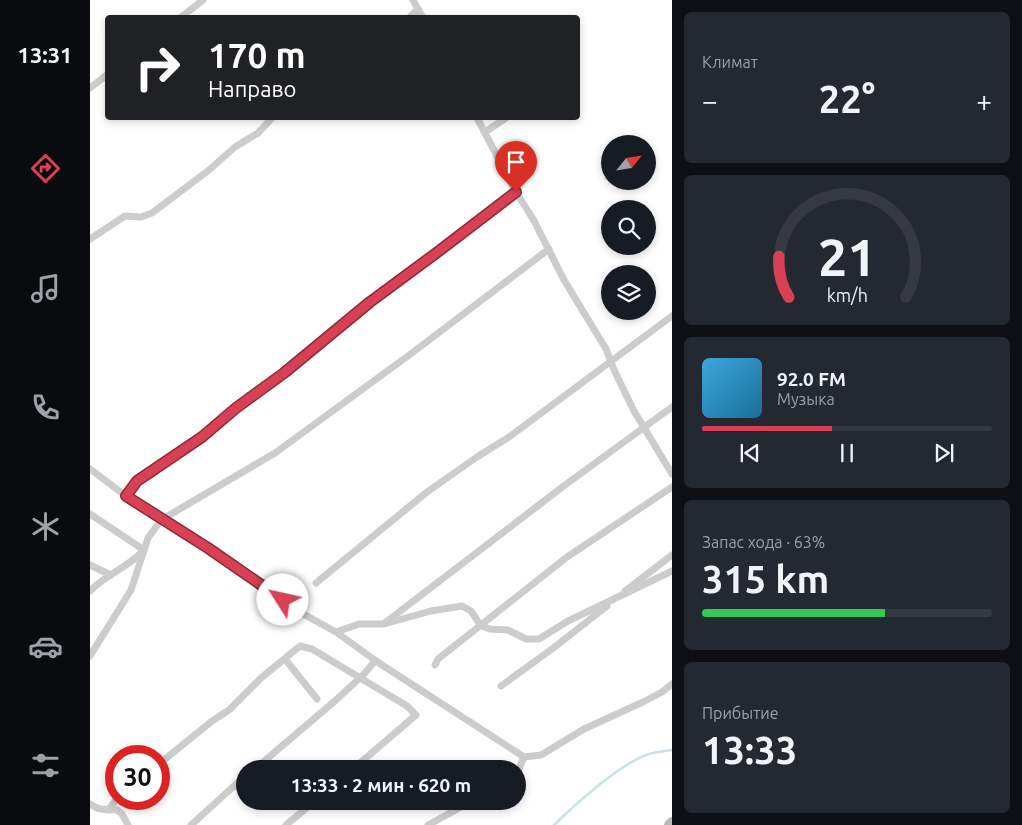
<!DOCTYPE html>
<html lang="ru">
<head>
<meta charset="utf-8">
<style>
	body { margin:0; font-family:Ubuntu,sans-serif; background:#242831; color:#f1f3f6; height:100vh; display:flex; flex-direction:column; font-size:19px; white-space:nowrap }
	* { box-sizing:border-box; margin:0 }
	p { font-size:16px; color:#9ea1a6 }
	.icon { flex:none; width:28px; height:28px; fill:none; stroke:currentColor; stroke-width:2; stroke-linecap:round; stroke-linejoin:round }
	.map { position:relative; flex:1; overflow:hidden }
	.drawer { display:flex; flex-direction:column; gap:12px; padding:12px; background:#0d0f14; width:350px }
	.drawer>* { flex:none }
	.guide { position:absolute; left:15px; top:15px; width:475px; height:105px; border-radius:5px; box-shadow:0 2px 8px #0003; background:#202124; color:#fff; overflow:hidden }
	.needle { width:32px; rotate:60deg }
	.buttons { position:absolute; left:511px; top:135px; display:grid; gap:10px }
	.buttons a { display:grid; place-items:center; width:55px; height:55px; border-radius:50%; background:#171b24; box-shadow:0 2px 8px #0003; font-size:25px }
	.speed { position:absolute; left:15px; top:745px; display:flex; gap:10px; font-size:25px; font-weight:700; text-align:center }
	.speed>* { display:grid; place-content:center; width:65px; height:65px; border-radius:50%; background:#171b24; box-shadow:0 2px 8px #0003; line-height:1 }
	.speed .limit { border:8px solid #d22; background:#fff; color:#111 }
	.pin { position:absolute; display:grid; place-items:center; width:42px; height:42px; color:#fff; margin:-51px -21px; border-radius:50% 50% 50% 0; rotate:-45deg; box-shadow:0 0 5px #0007 }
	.pin .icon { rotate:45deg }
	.me { position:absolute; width:55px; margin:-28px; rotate:305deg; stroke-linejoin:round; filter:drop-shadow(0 0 4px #0008) }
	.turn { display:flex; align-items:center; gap:18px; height:105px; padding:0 20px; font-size:22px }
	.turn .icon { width:65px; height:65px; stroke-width:2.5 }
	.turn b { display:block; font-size:35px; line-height:42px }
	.big { font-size:38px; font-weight:700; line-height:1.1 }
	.drawer .tile { flex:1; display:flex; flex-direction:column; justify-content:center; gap:8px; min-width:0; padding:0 18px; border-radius:8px; background:#242831 }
	.drawer .dial { align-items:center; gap:0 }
	.dial svg { height:130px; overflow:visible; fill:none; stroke:#363941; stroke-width:7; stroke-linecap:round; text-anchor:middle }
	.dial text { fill:#f1f3f6; stroke:none }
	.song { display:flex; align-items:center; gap:15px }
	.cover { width:60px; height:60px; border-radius:8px; background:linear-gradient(135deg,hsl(200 70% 55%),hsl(200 70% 35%)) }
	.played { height:5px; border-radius:2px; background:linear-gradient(90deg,#d74055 45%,#363941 45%) }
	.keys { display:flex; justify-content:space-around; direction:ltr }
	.heat { display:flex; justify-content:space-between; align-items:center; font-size:28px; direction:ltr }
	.charge { height:8px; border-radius:4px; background:linear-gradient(90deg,#34c759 63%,#363941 0) }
	.trip { position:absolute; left:146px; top:760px; width:290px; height:50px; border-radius:25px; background:#171b24; box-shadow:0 2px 8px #0003; font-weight:700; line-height:50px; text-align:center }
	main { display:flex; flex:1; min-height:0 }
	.menu { display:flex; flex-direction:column; width:90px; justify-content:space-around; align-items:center; background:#090b0e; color:#9ea1a6 }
	.menu .icon { width:35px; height:35px }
	.menu .current { color:#d74055 }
	.menu b { font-size:22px; color:#f1f3f6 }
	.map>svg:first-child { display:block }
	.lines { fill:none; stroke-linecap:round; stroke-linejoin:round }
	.stream { stroke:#cce0e9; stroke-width:2.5 }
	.street { stroke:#ccc; stroke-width:7 }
	.secondary { stroke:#b9b9b9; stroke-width:10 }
	.route-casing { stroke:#8c2a37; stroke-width:12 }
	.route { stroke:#d74055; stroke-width:9 }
</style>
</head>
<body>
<main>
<nav class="menu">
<b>13:31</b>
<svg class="icon current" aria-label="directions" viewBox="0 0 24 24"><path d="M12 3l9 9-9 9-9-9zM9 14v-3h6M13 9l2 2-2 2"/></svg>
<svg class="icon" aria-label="music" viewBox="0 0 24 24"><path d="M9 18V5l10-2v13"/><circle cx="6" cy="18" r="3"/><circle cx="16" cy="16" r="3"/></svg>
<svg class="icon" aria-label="phone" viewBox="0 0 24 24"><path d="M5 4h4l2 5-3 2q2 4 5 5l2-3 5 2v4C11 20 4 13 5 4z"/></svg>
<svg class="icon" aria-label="climate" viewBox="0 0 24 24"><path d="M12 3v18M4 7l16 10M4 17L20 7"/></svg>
<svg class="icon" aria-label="car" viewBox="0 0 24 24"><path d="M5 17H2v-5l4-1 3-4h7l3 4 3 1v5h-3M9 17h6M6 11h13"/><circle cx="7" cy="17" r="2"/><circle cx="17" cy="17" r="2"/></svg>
<svg class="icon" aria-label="filters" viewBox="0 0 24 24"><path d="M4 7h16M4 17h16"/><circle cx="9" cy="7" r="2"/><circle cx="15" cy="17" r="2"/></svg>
</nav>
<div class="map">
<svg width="582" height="825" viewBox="0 0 582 825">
	<rect width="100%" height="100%" fill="#fff"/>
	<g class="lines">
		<!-- stream -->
		<path class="stream" d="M464,825C485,804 531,763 559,754C566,752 575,751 582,750"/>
		<!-- street -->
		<g class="street">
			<path d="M323,0L333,18"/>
			<path d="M90,18L113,0"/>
			<path d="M319,18L328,9"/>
			<path d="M0,88L18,74"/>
			<path d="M387,118L426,192L443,219L474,280L516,349L525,372L544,411L582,474"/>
			<path d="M395,132L416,118"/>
			<path d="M0,239L35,216L51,217L62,213L119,170L145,147L168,133L182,118"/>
			<path d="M0,469L36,496L117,548L206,610L246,632L289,663L434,757L451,755L494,729L553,702L572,692L582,684"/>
			<path d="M36,496L47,481L112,437L146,409L194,373L280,302L345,254L426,192"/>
			<path d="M0,514L54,550"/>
			<path d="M0,565L21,575"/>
			<path d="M226,583L337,492L387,457L419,437L582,316"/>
			<path d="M0,591C15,575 37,568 52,552"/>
			<path d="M535,591L582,555"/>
			<path d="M296,622L475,485L582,407"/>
			<path d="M246,632L269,624H294L341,611L372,606L381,611L389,623L394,627L400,629L418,630L436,639H449L478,621L582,571"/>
			<path d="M0,656L41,590L58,538L71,520L185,453L322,353L459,249"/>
			<path d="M195,659L227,699"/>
			<path d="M345,665L348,659L477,557L582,487"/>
			<path d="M411,686L462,649L517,606"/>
			<path d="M69,764L122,721L139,710L171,678L210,646L222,649L317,706L326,715L263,769"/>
			<path d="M165,769L246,700L273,675L285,661"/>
			<path d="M428,771L434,757"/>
			<path d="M0,804C9,811 17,809 27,810L32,814L38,825"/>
			<path d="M18,810L27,799"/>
			<path d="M101,825L155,776"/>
			<path d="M196,825L225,801"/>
			<path d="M338,825L382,801"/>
		</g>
		<!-- secondary -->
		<path class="secondary" d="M579,825L582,822"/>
	</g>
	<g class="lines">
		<!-- route casing -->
		<g class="route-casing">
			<path id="route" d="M193,600L118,548L36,496L47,481L112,437L146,408L194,373L280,302L345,254L426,192"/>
		</g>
		<!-- route -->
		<use href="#route" class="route"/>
	</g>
</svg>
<div class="buttons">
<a><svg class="needle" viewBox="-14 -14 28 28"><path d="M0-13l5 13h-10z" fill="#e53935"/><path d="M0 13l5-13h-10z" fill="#9ea1a6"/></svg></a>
<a><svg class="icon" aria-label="search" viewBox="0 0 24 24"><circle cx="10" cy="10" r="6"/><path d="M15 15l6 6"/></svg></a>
<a><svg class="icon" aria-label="layers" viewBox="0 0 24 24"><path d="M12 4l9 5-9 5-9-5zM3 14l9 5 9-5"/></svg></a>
</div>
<div class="speed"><div class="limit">30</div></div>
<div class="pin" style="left:426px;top:192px;background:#d93025"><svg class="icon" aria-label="arrive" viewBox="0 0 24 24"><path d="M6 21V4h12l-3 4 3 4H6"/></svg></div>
<svg class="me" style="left:193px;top:600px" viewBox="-20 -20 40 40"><circle r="19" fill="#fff"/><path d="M0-13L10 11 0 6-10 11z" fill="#d74055"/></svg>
<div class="trip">13:33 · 2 мин · 620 m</div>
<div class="guide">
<div class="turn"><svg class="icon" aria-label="right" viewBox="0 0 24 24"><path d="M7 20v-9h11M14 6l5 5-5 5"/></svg><div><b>170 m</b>Направо</div></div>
</div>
</div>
<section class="drawer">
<div class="tile"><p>Климат</p>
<div class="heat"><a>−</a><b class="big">22°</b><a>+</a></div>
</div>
<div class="tile dial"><svg viewBox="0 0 100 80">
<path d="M14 69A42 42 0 1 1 86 69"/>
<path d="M14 69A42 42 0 0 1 8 44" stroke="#d74055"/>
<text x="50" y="56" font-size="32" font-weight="700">21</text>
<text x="50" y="72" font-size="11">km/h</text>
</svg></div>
<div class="tile">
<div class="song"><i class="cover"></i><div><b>92.0 FM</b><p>Музыка</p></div></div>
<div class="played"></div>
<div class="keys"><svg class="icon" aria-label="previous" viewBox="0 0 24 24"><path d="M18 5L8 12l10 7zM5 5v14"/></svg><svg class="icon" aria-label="pause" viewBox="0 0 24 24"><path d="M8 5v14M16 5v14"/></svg><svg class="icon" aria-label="next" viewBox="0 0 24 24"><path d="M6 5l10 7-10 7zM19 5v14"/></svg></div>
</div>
<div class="tile"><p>Запас хода · 63%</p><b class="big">315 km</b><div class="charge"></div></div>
<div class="tile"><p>Прибытие</p><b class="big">13:33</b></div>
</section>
</main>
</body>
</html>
